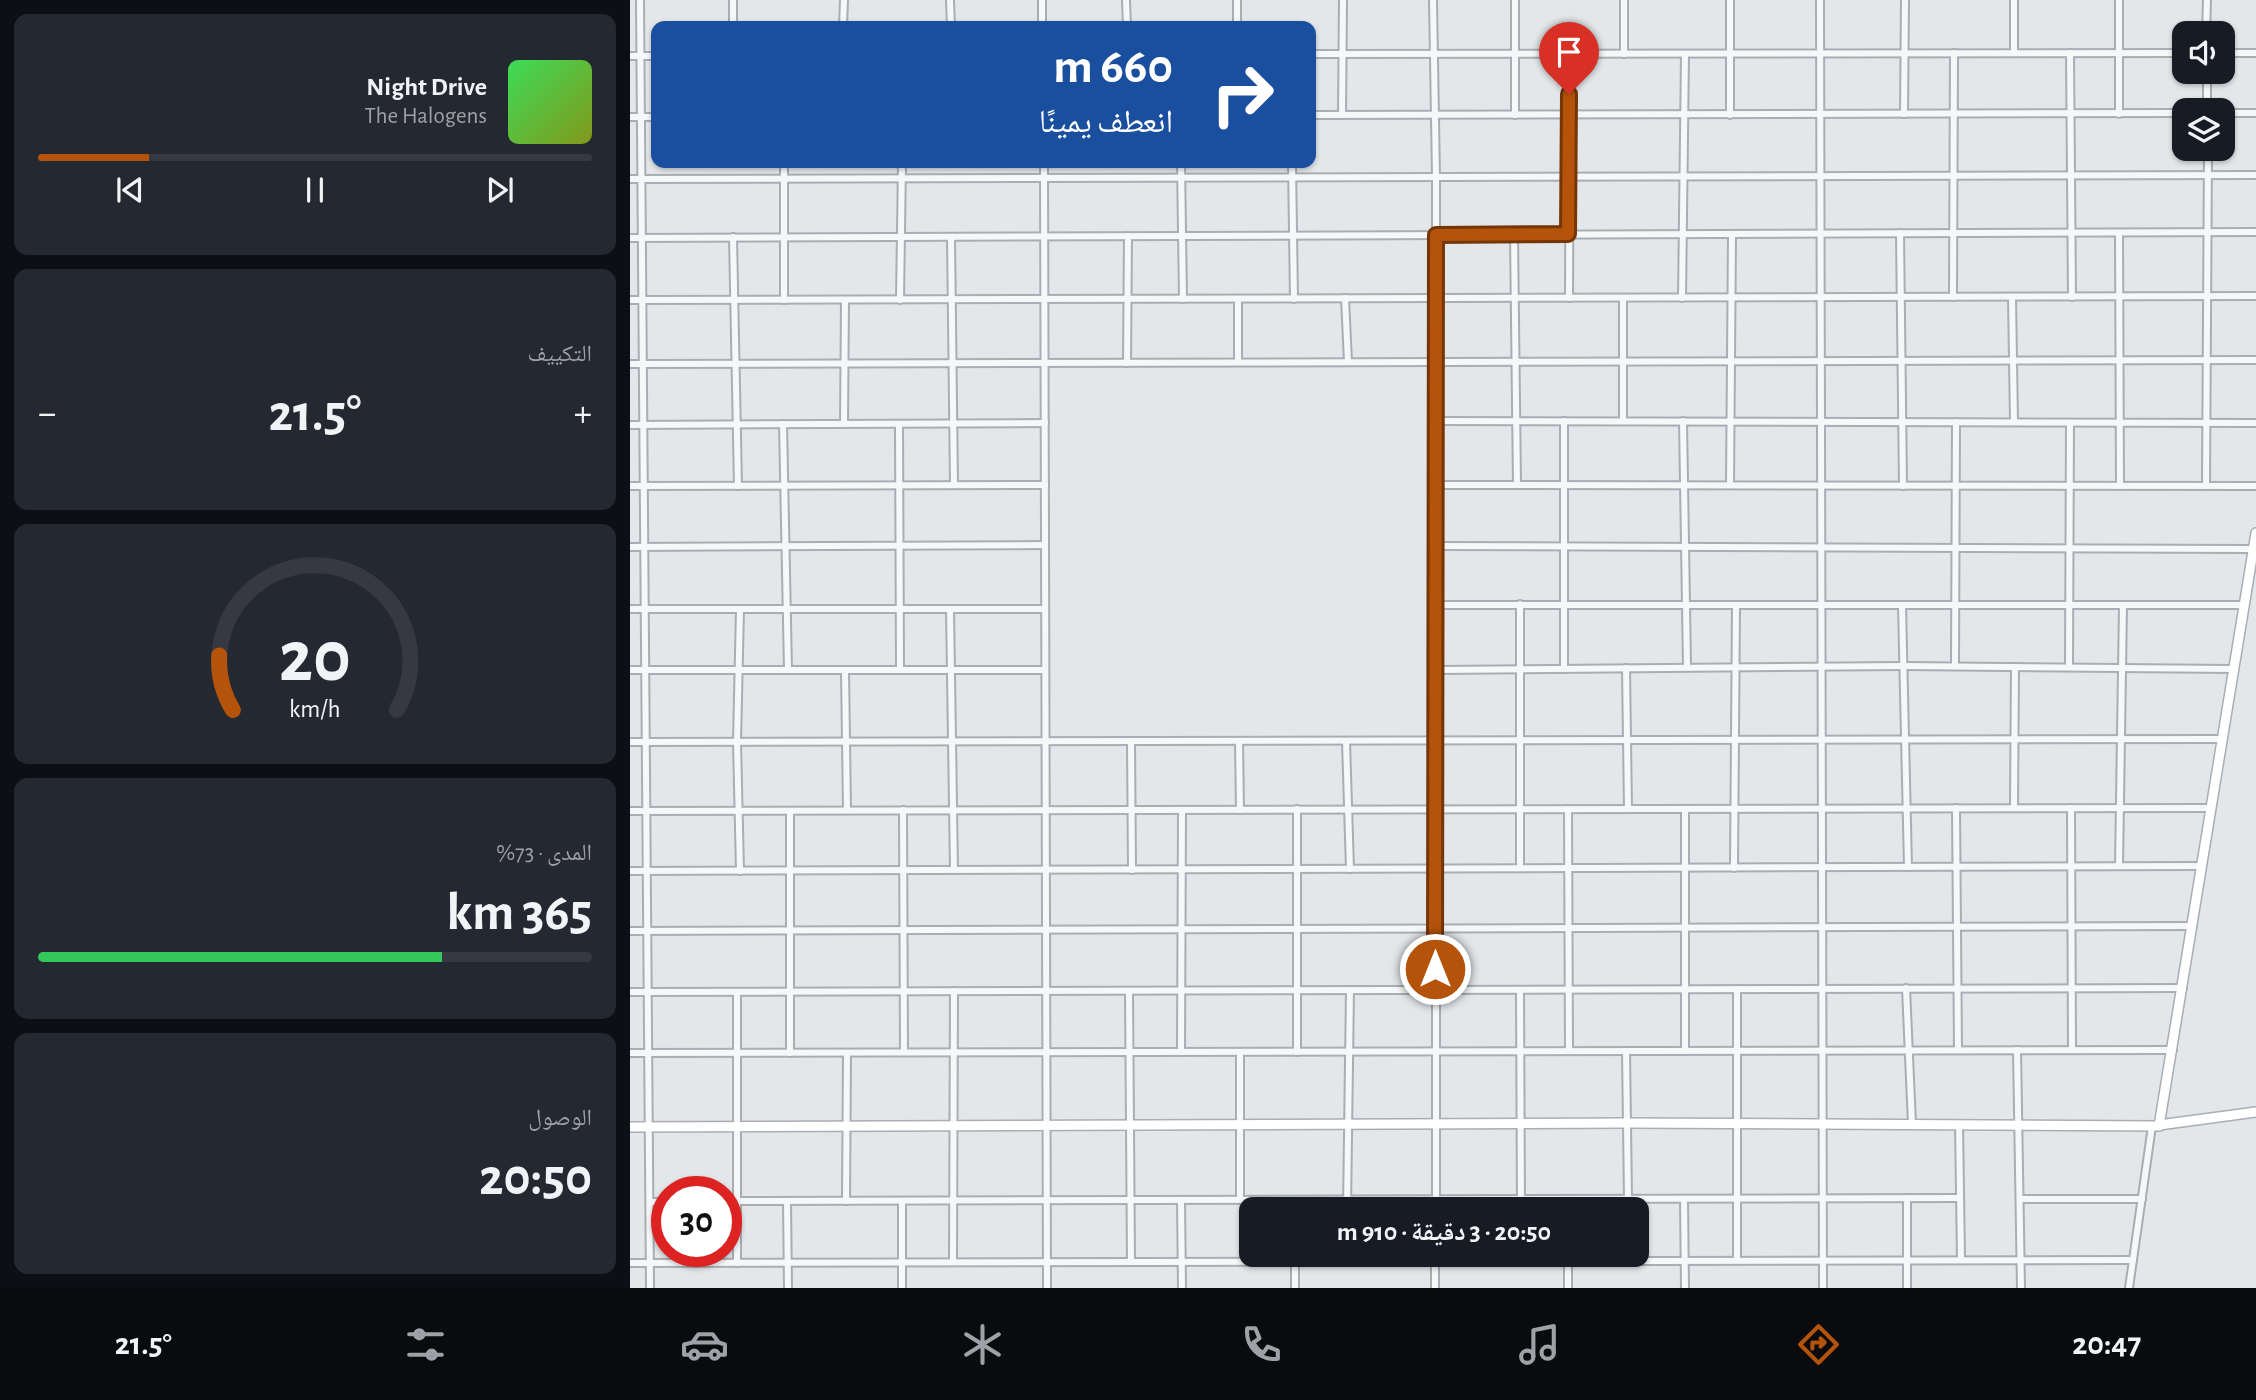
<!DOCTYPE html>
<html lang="ar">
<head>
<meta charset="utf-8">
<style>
	body { margin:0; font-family:"Alegreya Sans","Noto Naskh Arabic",sans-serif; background:#242831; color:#f1f3f6; direction:rtl; height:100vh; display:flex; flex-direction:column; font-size:26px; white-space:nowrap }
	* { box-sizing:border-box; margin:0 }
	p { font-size:23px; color:#9ea1a6 }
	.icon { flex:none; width:38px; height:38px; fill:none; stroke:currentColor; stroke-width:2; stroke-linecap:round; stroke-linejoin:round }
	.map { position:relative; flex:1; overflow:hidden; direction:ltr }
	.sheet { display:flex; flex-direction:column; gap:14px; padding:14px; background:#0d0f14; width:630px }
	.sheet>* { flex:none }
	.guide { position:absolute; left:21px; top:21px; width:665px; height:147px; border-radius:14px; box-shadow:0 2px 5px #0004; direction:rtl; background:#1a4fa0; color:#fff; overflow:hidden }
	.controls { position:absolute; left:1542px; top:21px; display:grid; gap:14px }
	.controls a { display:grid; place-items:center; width:63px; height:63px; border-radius:14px; background:#171b24; box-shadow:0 2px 5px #0004; font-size:35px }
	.speed { position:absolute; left:21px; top:1176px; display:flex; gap:14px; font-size:35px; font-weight:700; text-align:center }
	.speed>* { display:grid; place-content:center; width:91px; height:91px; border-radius:50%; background:#171b24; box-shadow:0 2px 5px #0004; line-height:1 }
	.speed .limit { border:10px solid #d22; background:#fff; color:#111 }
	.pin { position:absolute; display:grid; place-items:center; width:60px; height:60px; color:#fff; margin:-72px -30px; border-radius:50% 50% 50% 0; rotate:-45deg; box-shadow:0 0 7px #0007 }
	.pin .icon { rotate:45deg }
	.me { position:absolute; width:77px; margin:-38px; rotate:0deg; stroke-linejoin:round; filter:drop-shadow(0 0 5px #0008) }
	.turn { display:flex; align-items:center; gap:24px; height:147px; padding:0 28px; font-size:32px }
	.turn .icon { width:91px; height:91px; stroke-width:2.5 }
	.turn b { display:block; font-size:49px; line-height:60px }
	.big { font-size:52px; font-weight:700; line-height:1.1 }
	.sheet .tile { flex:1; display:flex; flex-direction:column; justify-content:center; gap:10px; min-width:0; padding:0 24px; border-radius:14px; background:#242831 }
	.sheet .dial { align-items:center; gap:0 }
	.dial svg { height:182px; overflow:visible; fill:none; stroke:#363941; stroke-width:7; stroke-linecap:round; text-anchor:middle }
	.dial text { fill:#f1f3f6; stroke:none }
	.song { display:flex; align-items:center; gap:21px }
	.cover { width:84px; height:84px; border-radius:10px; background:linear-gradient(135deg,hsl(130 70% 55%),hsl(70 70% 35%)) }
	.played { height:7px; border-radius:4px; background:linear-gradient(90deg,#b45309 20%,#363941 20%) }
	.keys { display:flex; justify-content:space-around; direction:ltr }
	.heat { display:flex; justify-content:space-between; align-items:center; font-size:38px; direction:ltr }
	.charge { height:10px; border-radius:5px; background:linear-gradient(90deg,#34c759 73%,#363941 0) }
	.trip { position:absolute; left:609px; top:1197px; width:410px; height:70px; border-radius:14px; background:#171b24; box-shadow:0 2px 5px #0004; font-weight:700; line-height:70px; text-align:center; direction:rtl }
	.tabs { display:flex; height:112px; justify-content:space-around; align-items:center; background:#090b0e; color:#9ea1a6 }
	.tabs .icon { width:49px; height:49px }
	.tabs .selected { color:#b45309 }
	.tabs b { font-size:32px; color:#f1f3f6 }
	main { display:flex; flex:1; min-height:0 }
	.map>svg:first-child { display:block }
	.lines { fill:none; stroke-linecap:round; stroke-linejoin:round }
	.street-casing { stroke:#a8aeb4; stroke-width:10 }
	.secondary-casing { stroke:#a8aeb4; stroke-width:12 }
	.street { stroke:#f6f7f8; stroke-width:6 }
	.secondary { stroke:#fff; stroke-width:9 }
	.route-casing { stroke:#753606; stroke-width:18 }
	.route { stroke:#b45309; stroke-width:12 }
</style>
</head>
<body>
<main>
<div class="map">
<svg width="1626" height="1288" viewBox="0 0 1626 1288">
	<rect width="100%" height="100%" fill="#e3e7ea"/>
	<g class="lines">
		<!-- street casing -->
		<g class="street-casing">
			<g id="street">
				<path d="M10,0L20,1288"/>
				<path d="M103,0V26"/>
				<path d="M320,0L321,26"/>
				<path d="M412,0V26"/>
				<path d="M496,0L497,26"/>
				<path d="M803,0L806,177V1209"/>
				<path d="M885,0V115"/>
				<path d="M994,0V54"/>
				<path d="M1100,0V115"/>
				<path d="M1190,0L1193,1288"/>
				<path d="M1384,0V53"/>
				<path d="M1489,0V114"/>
				<path d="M213,26L214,0"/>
				<path d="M607,26V0"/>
				<path d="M1576,33L1577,0"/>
				<path d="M1440,53L1442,297"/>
				<path d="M1592,53H1626"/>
				<path d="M681,54L1554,53"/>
				<path d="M0,56H26"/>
				<path d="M1577,72V110"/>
				<path d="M1592,113H1626"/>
				<path d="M1274,114L1275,0"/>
				<path d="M681,115L1554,113"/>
				<path d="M712,115L713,0"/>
				<path d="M0,117H26"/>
				<path d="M414,163L417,1288"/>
				<path d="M551,163L553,299"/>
				<path d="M662,163L664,299"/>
				<path d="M0,179L1626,175"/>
				<path d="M1270,233L1273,486"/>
				<path d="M1489,233L1490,486"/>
				<path d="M884,235L887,485"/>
				<path d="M103,237L108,486"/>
				<path d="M321,237L324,485"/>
				<path d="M0,238L1626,232"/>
				<path d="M1323,297L1324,53"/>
				<path d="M1382,297L1384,422"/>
				<path d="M715,298L718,362"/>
				<path d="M939,298L940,54"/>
				<path d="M993,298V421"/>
				<path d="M1052,298L1055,54"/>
				<path d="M608,299V362"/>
				<path d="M0,300L1626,296"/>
				<path d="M154,300V163"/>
				<path d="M270,300L272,163"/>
				<path d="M497,363L498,236"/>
				<path d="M0,364L1626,360"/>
				<path d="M805,421L1626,423"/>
				<path d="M1053,421L1057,666"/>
				<path d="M153,424L158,670"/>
				<path d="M214,424L215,300"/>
				<path d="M269,424L270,670"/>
				<path d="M0,425L415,423"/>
				<path d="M805,485L1626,486"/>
				<path d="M1100,485L1102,234"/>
				<path d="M0,486L415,485"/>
				<path d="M1576,486L1578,149"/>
				<path d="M805,546L1623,549"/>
				<path d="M0,547L415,545"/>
				<path d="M890,604V868"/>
				<path d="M805,605H1614"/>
				<path d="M1272,605L1278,867"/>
				<path d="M0,609H415"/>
				<path d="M110,609L107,742L110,871"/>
				<path d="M320,609L324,870"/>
				<path d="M1325,666L1326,422"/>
				<path d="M1439,667L1440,423"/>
				<path d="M996,668L998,809"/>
				<path d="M934,669V421"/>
				<path d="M0,670H415"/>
				<path d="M215,670L217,810"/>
				<path d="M806,670L1273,666L1604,669"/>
				<path d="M501,741L502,870"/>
				<path d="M609,741L610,810"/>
				<path d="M716,741L720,869"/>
				<path d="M0,742L1593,739"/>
				<path d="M1326,808L1328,1050"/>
				<path d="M1384,808L1385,667"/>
				<path d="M1441,808L1442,1050"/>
				<path d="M667,809V1052"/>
				<path d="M938,809L939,1051"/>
				<path d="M1055,809V1051"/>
				<path d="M273,810L274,1052"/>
				<path d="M0,811L1582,808"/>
				<path d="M160,811V1053"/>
				<path d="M1489,866L1493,605"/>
				<path d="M1104,868L1106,605"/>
				<path d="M0,871L1572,866"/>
				<path d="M0,931L1563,926"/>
				<path d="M1276,988L1282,1124"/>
				<path d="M1107,989V1260"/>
				<path d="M890,990L891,1209"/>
				<path d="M499,991L501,1262"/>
				<path d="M0,992L1553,988"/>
				<path d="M107,992V1263"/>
				<path d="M1387,1050L1391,1288"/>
				<path d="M996,1051L998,1199"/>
				<path d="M551,1052L552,810"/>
				<path d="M610,1052V1200"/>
				<path d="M0,1053L1543,1050"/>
				<path d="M1329,1124L1331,1259"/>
				<path d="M1277,1198V1288"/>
				<path d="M1054,1199L1055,1288"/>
				<path d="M1390,1199H1512"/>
				<path d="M551,1200L552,1288"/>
				<path d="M96,1201L1330,1198"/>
				<path d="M157,1201L158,1288"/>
				<path d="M216,1201L217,1053"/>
				<path d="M272,1201V1288"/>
				<path d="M20,1202H37"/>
				<path d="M717,1209L720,990"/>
				<path d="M938,1255V1288"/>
				<path d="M323,1262L324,991"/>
				<path d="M0,1263L1503,1260"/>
				<path d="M665,1288V1255"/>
				<path d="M805,1288V1255"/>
				<path d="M1499,1288L1522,1126"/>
			</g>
		</g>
		<!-- secondary casing -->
		<g class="secondary-casing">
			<g id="secondary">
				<path d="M1529,1125L1626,1112"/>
				<path d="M0,1127L998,1123L1529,1126L1626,533"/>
			</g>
		</g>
		<!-- street -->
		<use href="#street" class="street"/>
		<!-- secondary -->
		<use href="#secondary" class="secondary"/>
	</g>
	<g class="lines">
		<!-- route casing -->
		<g class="route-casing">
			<path id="route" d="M805,969L806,235L938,234L939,94"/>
		</g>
		<!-- route -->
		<use href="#route" class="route"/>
	</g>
</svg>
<div class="controls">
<a><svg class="icon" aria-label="sound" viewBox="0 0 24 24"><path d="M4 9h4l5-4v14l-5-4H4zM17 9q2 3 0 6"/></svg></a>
<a><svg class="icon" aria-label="layers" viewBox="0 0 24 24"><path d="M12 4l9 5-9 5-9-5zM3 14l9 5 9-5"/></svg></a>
</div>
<div class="speed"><div class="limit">30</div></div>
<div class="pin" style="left:939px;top:94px;background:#d93025"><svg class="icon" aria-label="arrive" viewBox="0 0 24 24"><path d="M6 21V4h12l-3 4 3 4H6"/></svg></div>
<svg class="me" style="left:805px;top:969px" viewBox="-20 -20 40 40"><circle r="17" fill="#b45309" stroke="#fff" stroke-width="3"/><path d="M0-11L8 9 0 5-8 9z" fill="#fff"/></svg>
<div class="trip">20:50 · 3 دقيقة · 910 m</div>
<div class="guide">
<div class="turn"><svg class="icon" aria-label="right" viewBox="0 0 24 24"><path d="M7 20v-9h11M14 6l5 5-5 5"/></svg><div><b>660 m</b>انعطف يمينًا</div></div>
</div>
</div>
<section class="sheet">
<div class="tile">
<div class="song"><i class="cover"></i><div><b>Night Drive</b><p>The Halogens</p></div></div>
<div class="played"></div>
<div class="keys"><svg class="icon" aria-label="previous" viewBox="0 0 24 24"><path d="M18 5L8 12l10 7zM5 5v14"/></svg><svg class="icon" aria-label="pause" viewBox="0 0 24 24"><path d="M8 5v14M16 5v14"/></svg><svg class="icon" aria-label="next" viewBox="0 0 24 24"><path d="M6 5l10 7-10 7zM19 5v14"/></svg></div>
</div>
<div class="tile"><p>التكييف</p>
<div class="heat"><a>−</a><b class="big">21.5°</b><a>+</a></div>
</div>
<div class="tile dial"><svg viewBox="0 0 100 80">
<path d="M14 69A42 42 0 1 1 86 69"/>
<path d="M14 69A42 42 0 0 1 8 45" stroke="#b45309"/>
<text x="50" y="56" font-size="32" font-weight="700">20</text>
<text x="50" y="72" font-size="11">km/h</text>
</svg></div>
<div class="tile"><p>المدى · 73%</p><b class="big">365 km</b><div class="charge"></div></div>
<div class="tile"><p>الوصول</p><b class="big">20:50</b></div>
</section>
</main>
<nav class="tabs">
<b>20:47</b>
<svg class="icon selected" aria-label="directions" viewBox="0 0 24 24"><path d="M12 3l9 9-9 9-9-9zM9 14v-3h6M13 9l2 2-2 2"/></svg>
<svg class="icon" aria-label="music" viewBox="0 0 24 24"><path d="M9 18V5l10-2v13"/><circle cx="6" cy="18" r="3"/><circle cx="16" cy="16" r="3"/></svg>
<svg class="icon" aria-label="phone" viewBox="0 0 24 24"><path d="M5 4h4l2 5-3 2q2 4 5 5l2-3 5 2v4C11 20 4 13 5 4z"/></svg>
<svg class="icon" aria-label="climate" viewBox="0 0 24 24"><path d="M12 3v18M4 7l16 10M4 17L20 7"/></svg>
<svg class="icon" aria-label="car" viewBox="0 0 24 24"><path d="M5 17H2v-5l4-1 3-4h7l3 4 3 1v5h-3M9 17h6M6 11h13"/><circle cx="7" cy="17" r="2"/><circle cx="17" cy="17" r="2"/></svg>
<svg class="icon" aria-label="filters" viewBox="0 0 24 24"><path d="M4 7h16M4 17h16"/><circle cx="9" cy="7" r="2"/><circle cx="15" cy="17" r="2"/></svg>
<b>21.5°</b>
</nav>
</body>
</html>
